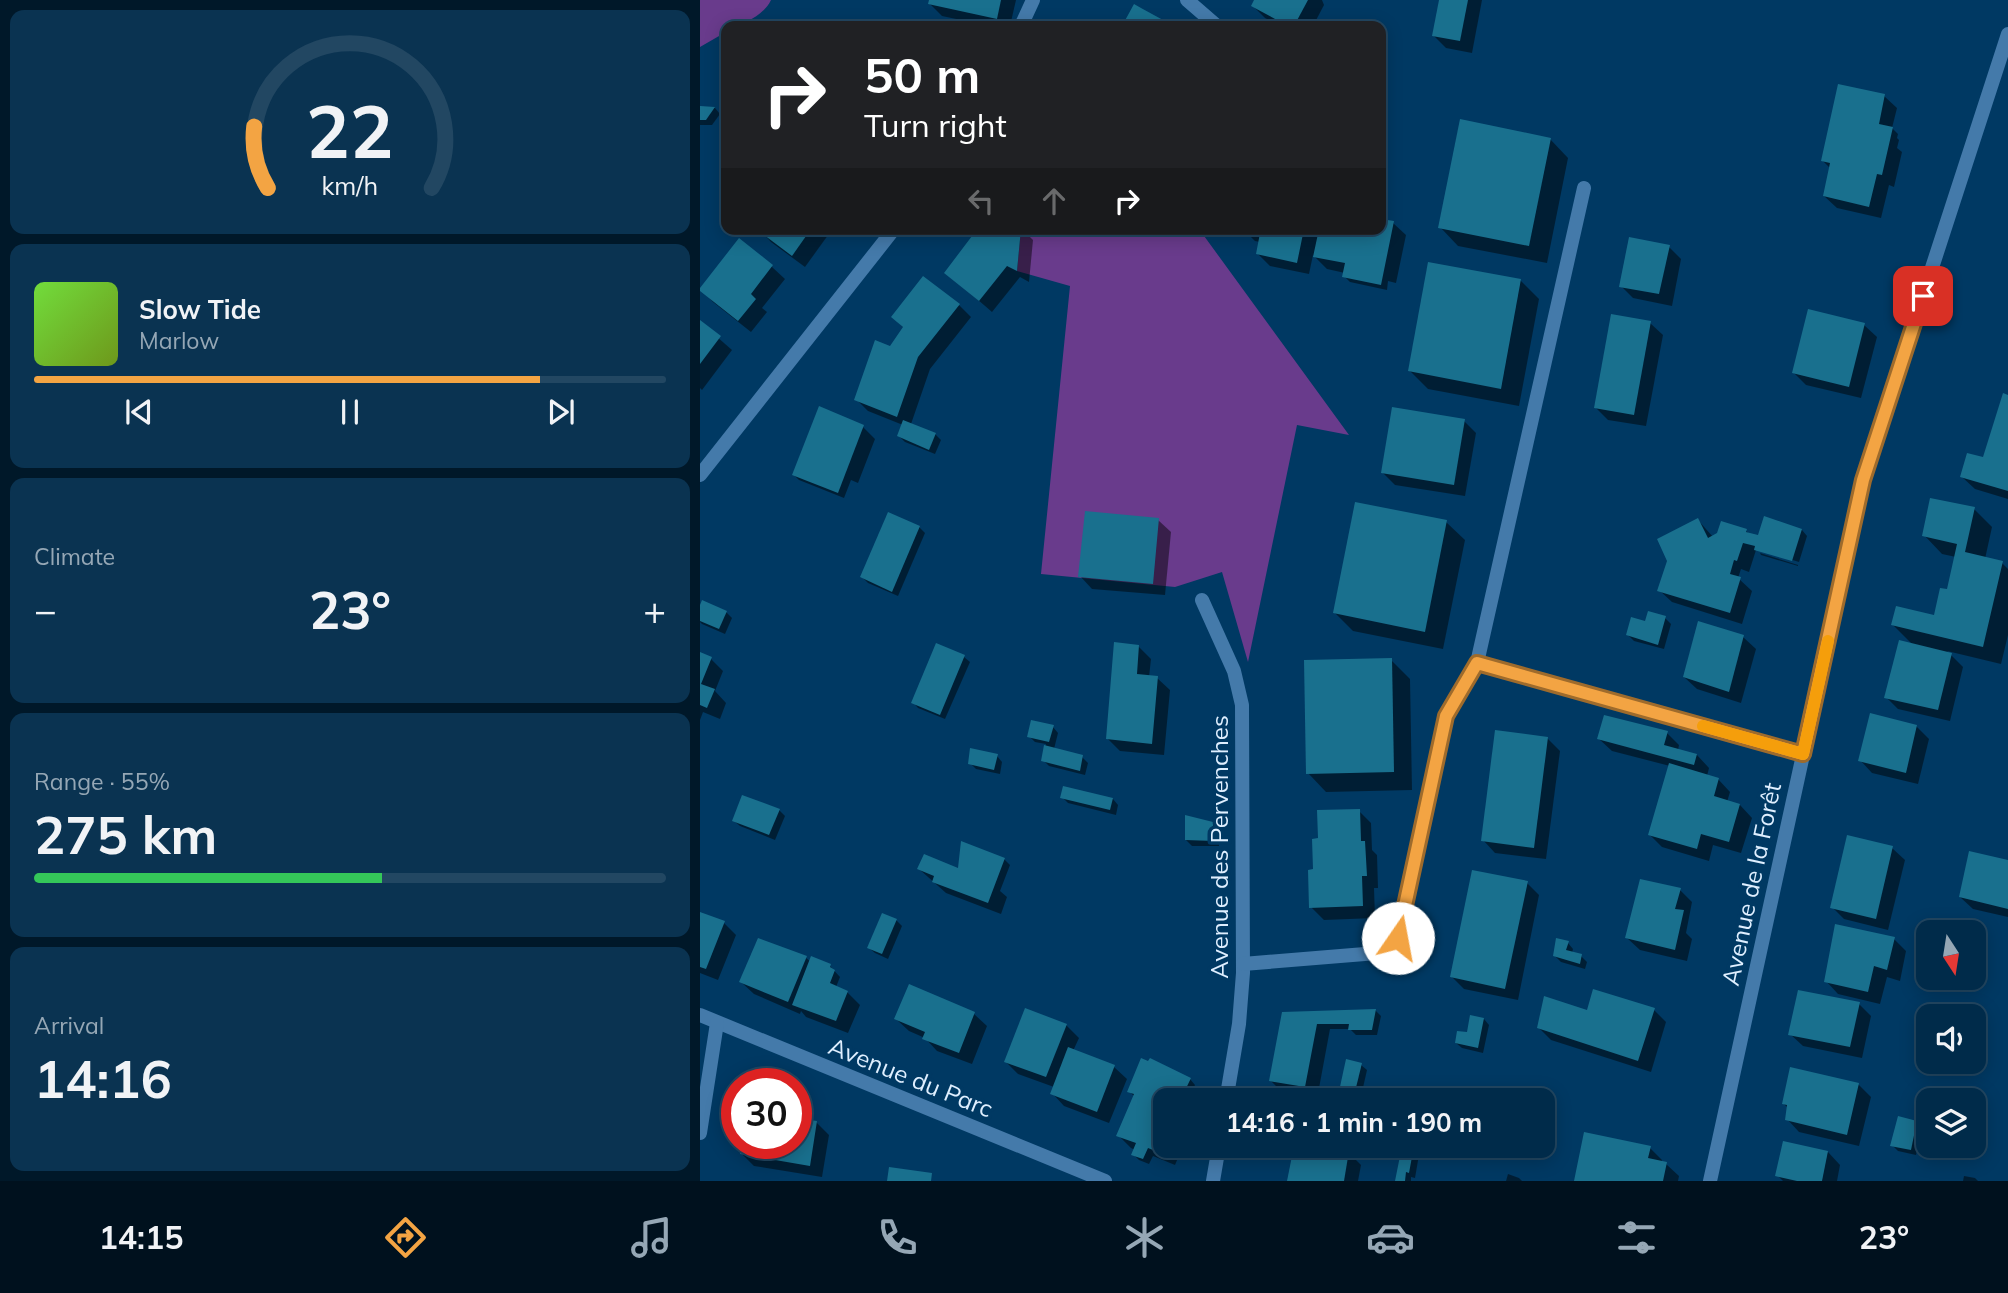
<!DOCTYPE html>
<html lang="en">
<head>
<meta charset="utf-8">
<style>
	body { margin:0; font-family:Mulish,sans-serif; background:#0a3351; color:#f1f3f6; height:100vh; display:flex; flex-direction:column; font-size:26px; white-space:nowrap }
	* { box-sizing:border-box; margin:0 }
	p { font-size:23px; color:#95a7b5 }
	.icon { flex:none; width:38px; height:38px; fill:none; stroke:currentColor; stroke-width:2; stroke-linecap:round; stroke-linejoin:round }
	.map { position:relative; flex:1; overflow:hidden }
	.drawer { display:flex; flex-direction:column; gap:10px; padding:10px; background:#001829; width:700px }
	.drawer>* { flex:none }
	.top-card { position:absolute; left:21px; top:21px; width:665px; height:214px; border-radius:14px; box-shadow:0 4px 18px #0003,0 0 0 2px #224762; background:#202124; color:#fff; overflow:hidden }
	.needle { width:46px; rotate:168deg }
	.fabs { position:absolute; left:1216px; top:920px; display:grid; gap:14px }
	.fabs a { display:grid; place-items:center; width:70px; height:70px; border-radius:14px; background:#002b4a; box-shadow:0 4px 18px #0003,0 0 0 2px #224762; font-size:35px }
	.speed { position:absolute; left:21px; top:1068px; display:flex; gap:14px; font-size:35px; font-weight:700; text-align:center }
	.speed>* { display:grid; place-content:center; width:91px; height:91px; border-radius:50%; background:#002b4a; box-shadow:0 4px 18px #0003,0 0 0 2px #224762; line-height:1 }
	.speed .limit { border:10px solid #d22; background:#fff; color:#111 }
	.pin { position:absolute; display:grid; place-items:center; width:60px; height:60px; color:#fff; margin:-30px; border-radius:14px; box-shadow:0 4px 10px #0006 }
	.me { position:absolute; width:77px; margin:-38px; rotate:12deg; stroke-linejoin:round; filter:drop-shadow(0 0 5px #0008) }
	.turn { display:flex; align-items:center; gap:24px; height:147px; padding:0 28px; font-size:32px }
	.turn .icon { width:91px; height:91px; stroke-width:2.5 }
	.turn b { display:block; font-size:49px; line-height:60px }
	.lanes { display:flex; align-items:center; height:66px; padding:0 28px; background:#0003; justify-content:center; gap:35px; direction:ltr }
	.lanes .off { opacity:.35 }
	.big { font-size:52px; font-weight:700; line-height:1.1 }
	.drawer .card { flex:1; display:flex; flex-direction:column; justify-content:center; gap:10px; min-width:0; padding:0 24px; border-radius:14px; background:#0a3351 }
	.drawer .dial { align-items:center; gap:0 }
	.dial svg { height:182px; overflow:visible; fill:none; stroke:#224762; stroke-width:7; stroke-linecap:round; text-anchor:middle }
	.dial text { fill:#f1f3f6; stroke:none }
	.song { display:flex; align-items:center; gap:21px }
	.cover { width:84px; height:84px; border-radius:10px; background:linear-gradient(135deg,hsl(100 70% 55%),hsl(80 70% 35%)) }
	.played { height:7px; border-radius:4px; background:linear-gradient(90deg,#f3a443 80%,#224762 80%) }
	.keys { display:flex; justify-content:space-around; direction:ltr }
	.heat { display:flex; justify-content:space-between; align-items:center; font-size:38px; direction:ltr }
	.charge { height:10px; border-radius:5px; background:linear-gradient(90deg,#34c759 55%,#224762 0) }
	.trip { position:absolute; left:453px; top:1088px; width:402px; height:70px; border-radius:14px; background:#002b4a; box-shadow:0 4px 18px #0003,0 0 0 2px #224762; font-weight:700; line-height:70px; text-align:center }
	.tabs { display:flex; height:112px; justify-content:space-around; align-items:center; background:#00111e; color:#95a7b5 }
	.tabs .icon { width:49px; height:49px }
	.tabs .selected { color:#f3a443 }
	.tabs b { font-size:32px; color:#f1f3f6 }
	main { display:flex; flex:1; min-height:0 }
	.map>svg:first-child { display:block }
	.green { fill:#693b8c }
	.shadow { fill:#0007 }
	.building { fill:#19708e }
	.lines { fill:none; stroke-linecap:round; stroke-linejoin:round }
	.service { stroke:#447aaa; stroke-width:14 }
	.minor { stroke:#447aaa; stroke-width:14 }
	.route-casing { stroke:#9e6b2c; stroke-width:18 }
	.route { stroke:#f3a443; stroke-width:12 }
	.slow { stroke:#f59e0b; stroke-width:12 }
	.labels { text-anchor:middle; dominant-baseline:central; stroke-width:7; stroke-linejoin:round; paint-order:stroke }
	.street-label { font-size:24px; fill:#dfefff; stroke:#003963 }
</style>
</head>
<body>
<main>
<section class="drawer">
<div class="card dial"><svg viewBox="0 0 100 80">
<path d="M14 69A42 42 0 1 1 86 69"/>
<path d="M14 69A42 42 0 0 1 8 42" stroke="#f3a443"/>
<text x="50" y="56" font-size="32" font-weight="700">22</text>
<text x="50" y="72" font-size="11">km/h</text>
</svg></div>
<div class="card">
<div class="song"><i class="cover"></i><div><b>Slow Tide</b><p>Marlow</p></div></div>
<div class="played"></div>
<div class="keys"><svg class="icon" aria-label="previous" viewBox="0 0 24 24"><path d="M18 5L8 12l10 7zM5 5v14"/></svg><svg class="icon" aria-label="pause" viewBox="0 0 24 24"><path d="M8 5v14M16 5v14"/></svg><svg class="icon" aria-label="next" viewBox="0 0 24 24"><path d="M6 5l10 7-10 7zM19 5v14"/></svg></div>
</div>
<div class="card"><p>Climate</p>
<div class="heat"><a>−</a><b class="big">23°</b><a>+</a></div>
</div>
<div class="card"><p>Range · 55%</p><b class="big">275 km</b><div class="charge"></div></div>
<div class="card"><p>Arrival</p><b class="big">14:16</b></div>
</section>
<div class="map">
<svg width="1308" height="1181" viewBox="0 0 1308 1181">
	<rect width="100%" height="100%" fill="#003963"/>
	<!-- green -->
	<g class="green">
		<path d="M0,0H71C64,15 43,26 26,26V32L0,47Z"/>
		<path d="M321,229H388L395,235L399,229H499L649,435L597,425L548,662L522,572L475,587L341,574L370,286L317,271Z"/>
	</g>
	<!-- shadow -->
	<g class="shadow">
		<path d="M231,0H316L310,26H289L242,16L230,4Z"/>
		<path d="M556,0H622L624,5L613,26H580L565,18L553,6Z"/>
		<path d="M741,0H782L772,53L746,48L734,36Z"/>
		<path d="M1184,96L1197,108L1192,128L1198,134L1197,138L1199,140L1197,148L1202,152L1194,187L1189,185L1181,218L1137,208L1124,196L1131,169L1122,160Z"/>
		<path d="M0,107L15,108L20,114L12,125H0Z"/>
		<path d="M850,139L868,158L847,263L758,246L740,227Z"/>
		<path d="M681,220L693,223L706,235L696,283L688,281L687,290L650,282L644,276L645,273L627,269L613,255L609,274L570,266L558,254L560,242L555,241L543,229H681Z"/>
		<path d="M59,229H129L131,231L105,267L71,242Z"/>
		<path d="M272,229H322L333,240L329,282L320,277L292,312L247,273L274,236Z"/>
		<path d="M39,241L72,267L85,279L62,308L67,312L51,332L13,302L1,289Z"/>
		<path d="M969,247L981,259L972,306L933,298L921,286Z"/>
		<path d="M820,280L839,299L819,406L728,389L710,371Z"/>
		<path d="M259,305L271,317L230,369L211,424L235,434L241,440L235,454L205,442L199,436L203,425L168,411L156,399L205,329L193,317Z"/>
		<path d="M0,322L32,350L2,390L0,388Z"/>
		<path d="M950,323L963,335L946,426L908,420L896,408Z"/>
		<path d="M1164,325L1177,337L1161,398L1106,385L1094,373Z"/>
		<path d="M1308,396V499L1275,489L1262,477L1285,459Z"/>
		<path d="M764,421L776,433L765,496L695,485L683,473Z"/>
		<path d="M163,427L175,439L158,483L151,480L144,498L99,480L94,475Z"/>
		<path d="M1274,509L1292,527L1285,559L1302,563L1308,569V635L1301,664L1247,651L1263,667L1250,721L1198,709L1186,697L1214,646L1193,625L1235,617L1248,592L1256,557L1242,554L1224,535Z"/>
		<path d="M458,520L471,532L465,595L392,589L380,576Z"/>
		<path d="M998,520L1013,537L1046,531L1050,535L1059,538L1102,530L1107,536L1099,562L1054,548L1056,550L1049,572L1041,569L1038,578L1052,591L1042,624L972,602L959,590Z"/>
		<path d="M746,522L765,540L743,649L653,631L635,613Z"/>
		<path d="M219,527L225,533L198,596L168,583L162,577Z"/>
		<path d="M1060,553L1098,565V566L1061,555Z"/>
		<path d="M0,609L26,612L32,618L25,634L2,624L0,622Z"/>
		<path d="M965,618L971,624L964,649L934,641L928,635L947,623Z"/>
		<path d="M1043,637L1056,649L1041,703L997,689L984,677Z"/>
		<path d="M438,646L451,659L449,677L457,678L470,690L464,755L420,751L407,738Z"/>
		<path d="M0,654L11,659L23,671L15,691L26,703L20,719L3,712L0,720Z"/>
		<path d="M264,657L270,662L245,719L218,708L213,702Z"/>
		<path d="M691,660L710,679L712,790L626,792L608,773Z"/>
		<path d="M1216,726L1229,739L1218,784L1172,773L1160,760Z"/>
		<path d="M353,727L358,733L354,749L382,757L388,763L385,775L349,766L343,760L346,744L335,742L329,736Z"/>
		<path d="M967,733L979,745L978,750L997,755L1009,768L1007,776L1018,779L1030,792L1027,802L1040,805L1052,818L1041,853L1013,845L1009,861L962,847L950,835L970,766L912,751L899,739Z"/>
		<path d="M847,738L860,751L846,859L795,853L783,840Z"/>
		<path d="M297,756L302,762L300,774L276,769L270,763Z"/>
		<path d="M362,797L413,799L418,805L416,815L368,803Z"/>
		<path d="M79,810L85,816L75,840L40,826L34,821Z"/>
		<path d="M659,811L671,823L672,850L677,855L678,888H674L675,918L624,920L611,907L620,840Z"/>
		<path d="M513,823L519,829V846H492L486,840Z"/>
		<path d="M1192,848L1205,860L1188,930L1144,919L1132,907Z"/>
		<path d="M304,859L310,865L300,891L307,897L301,914L246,893L219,869L260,871Z"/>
		<path d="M1308,861V917L1273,909L1260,897Z"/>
		<path d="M827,883L839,895L818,1000L764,989L752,977Z"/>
		<path d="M980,890L992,902L986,933L992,939L987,961L940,950L927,938Z"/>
		<path d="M0,913L24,923L36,935L18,980L0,973Z"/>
		<path d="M196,920L202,926L188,959L175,953L169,948Z"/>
		<path d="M1194,939L1206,951L1200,981L1187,977L1180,1004L1138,994L1126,981Z"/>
		<path d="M868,943L873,949L872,953L881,956L887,962L885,969L861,962L855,956Z"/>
		<path d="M106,958L111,962L130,966L140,977L136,987L147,992L160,1005L148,1033L106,1017L101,1011L100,1014L54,994L41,982Z"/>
		<path d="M210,987L274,1014L287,1026L272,1064L237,1051L225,1038L209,1031L196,1019Z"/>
		<path d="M1159,1004L1171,1016L1162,1058L1103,1046L1090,1034Z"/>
		<path d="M675,1010L681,1016L677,1035H656L650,1029H630L617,1099L583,1093L570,1080L583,1014Z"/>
		<path d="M954,1010L966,1022L951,1072L851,1040L839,1028L888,1012Z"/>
		<path d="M784,1019L789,1025L783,1053L762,1048L756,1043Z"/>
		<path d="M366,1025L379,1038L373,1051L414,1067L427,1079L409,1123L364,1106L352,1093L354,1087L318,1074L306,1062Z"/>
		<path d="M661,1065L667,1070L660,1101H645L640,1096Z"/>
		<path d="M490,1079L495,1085L488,1101H466V1146H483L475,1165L453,1156L449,1164L439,1160L433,1154L435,1150L431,1148L419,1136L435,1097L429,1091Z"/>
		<path d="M1159,1085L1171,1097L1159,1146L1099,1132L1087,1119L1088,1108L1084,1104Z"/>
		<path d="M116,1122L129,1135L122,1177L54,1166L42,1154L43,1143H96Z"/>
		<path d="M1217,1123L1222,1128L1216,1155L1198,1151L1192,1145Z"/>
		<path d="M703,1146H718L720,1149L715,1178L711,1177V1181H696Z"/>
		<path d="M950,1148L962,1160L961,1163L966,1164L979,1176L978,1181H876Z"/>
		<path d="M648,1152L661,1165L658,1181H589Z"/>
		<path d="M1128,1152L1140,1165L1137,1181H1083L1077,1175Z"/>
		<path d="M808,1174L819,1178L822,1181H806Z"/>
		<path d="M1264,1176L1275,1178L1278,1181H1263Z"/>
	</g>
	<!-- building -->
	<g class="building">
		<path d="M229,0H301L297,19L228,4Z"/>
		<path d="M554,0H608L594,26H588L551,6Z"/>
		<path d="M739,0H768L760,41L732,36Z"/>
		<path d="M434,4L441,8L474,26H422Z"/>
		<path d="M1138,84L1185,94L1179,124L1193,127L1182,175L1177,174L1169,207L1123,196L1130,163L1121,161Z"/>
		<path d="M0,106L15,107L6,120H0Z"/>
		<path d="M760,119L851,138L829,246L738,228Z"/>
		<path d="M681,219L694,221L681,285L642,277L645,263L613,257L619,229H681Z"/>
		<path d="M56,229H111L92,256Z"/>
		<path d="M270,229H321L317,271L307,266L279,301L244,273L272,236L267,232Z"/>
		<path d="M547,229H604L597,263L556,254L560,233Z"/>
		<path d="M929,237L970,245L959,294L919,287Z"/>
		<path d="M39,238L73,265L51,294L56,299L38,321L0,291V288Z"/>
		<path d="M728,262L821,279L801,389L708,371Z"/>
		<path d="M223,276L260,304L218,357L197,417L154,400L175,340L190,346L203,327L191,317Z"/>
		<path d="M1108,309L1165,323L1149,387L1092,373Z"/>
		<path d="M911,314L951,321L934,415L894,408Z"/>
		<path d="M0,320L21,336L0,364Z"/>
		<path d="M1303,393L1308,395V491L1260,477L1267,453L1283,457Z"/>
		<path d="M119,406L164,425L138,493L92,475Z"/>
		<path d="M692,407L765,419L754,485L681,473Z"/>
		<path d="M203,420L236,433L229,450L197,436Z"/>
		<path d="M1230,498L1275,507L1265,552L1303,561L1283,647L1191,625L1196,606L1234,615L1240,588L1247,589L1257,544L1222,536Z"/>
		<path d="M655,502L747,520L725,632L633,613Z"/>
		<path d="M385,511L459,518L453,584L378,577Z"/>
		<path d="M188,512L220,526L192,592L160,577Z"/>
		<path d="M1064,516L1102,529L1092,561L1054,550L1055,546L1043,543L1037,561L1034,560L1030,574L1041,577L1030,613L957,591L967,561L957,539L998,518L1008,538L1017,533L1021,521L1047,529L1046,532L1058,535Z"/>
		<path d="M2,600L27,611L19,629L0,621V605Z"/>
		<path d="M948,611L966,616L958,645L926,635L931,617L945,621Z"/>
		<path d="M998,621L1044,635L1029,692L983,677Z"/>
		<path d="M1199,640L1252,653L1238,710L1184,698Z"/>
		<path d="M414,642L439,645L437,674L458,676L452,744L406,739Z"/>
		<path d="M236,643L265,655L240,715L211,703Z"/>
		<path d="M0,652L12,657L1,684L15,689L7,708L0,705Z"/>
		<path d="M692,658L694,772L606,774L604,660Z"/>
		<path d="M1170,713L1217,725L1206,773L1158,761Z"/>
		<path d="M904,715L968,731L964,745L997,754L994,765L897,739Z"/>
		<path d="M331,720L354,725L349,742L327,737Z"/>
		<path d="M795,730L848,737L834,848L781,841Z"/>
		<path d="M344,745L383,755L380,771L341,761Z"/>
		<path d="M270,748L298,754L294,770L268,764Z"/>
		<path d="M969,763L1019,778L1014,796L1040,804L1029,842L1001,834L997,849L948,835Z"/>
		<path d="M363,786L413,798L410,810L360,798Z"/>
		<path d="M42,795L80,809L69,835L32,821Z"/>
		<path d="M660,809L661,841H665L667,876H662L663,906L609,908L608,870L613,869L612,839L618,838L617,810Z"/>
		<path d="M485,815L513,822L514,841L485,840Z"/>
		<path d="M1147,835L1193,846L1176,919L1130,908Z"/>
		<path d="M261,841L305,858L288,903L232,882L234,876L217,869L224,854L258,868Z"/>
		<path d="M1269,851L1308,860V909L1259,897Z"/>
		<path d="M772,870L828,881L805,989L750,977Z"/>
		<path d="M940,879L981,888L975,909L984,910L975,950L925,938Z"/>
		<path d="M0,912L25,921L6,969L0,967Z"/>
		<path d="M182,913L197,919L182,954L167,948Z"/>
		<path d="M1135,924L1195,937L1187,970L1174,966L1168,992L1124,982Z"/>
		<path d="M58,938L107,956L88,1002L39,982Z"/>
		<path d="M856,938L869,941L866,950L882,954L880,964L853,956Z"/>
		<path d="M111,956L131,964L130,967L135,970L130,983L148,991L136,1021L92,1005Z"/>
		<path d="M209,984L275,1012L259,1053L222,1039L225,1032L194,1019Z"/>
		<path d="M893,989L955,1008L938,1061L837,1028L844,996L887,1010Z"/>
		<path d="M1098,990L1160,1002L1150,1047L1088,1035Z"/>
		<path d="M325,1008L367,1024L346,1077L304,1062Z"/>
		<path d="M1232,1008L1252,1013L1251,1017H1230Z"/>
		<path d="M676,1009L672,1030H648L649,1024H617L605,1087L569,1081L582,1012Z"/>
		<path d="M770,1015L784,1018L778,1048L755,1043L757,1031L767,1032Z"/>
		<path d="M368,1047L415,1065L397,1112L350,1094Z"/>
		<path d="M441,1058L448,1061L450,1058L491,1078L480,1101H466V1148L463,1154L448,1148L443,1159L431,1155L436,1143L416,1136L434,1094L427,1092Z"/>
		<path d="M646,1059L662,1063L653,1100L638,1096Z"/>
		<path d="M1090,1067L1159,1083L1147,1135L1085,1120L1087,1105L1082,1104Z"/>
		<path d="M1198,1116L1217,1121L1211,1150L1190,1146Z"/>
		<path d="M96,1118L117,1121L110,1166L40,1154L42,1143H96Z"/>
		<path d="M884,1132L951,1146L948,1158L967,1162L963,1181H874Z"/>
		<path d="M1083,1141L1128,1151L1122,1181H1097L1075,1176Z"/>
		<path d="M594,1146H623L649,1151L644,1181H587Z"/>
		<path d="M702,1146H714L709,1173L706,1172L705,1181H695Z"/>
		<path d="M189,1167L232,1173L231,1181H187Z"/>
	</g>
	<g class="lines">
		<!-- service -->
		<path class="service" d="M487,0L517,26"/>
		<!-- minor -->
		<g class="minor">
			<path d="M321,26L333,0"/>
			<path d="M0,475L194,229"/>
			<path d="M502,600L534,671L542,705L543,973L539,1024L526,1101"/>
			<path d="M777,663L1103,754"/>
			<path d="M543,964L677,953L698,938L746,716L777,663L884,188"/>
			<path d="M0,1015L405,1181"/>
			<path d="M0,1133L17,1023"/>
			<path d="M513,1181L519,1146"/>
			<path d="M1010,1181L1163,480L1308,34"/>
		</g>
	</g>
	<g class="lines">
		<!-- route casing -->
		<g class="route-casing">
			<path id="route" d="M698,938L746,716L777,663L1103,754L1163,480L1223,296"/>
		</g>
		<!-- route -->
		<use href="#route" class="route"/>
		<!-- slow -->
		<path class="slow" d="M1003,726L1103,754L1128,641"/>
	</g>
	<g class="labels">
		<!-- street labels -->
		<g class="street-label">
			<text transform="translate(519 847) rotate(-90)">Avenue des Pervenches</text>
			<text transform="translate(1051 884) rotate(-78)">Avenue de la Forêt</text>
			<text transform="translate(211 1077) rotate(22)">Avenue du Parc</text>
		</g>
	</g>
</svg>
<div class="fabs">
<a><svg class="needle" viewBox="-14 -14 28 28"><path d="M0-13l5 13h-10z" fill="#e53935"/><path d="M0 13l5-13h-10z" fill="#95a7b5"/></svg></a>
<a><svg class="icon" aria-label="sound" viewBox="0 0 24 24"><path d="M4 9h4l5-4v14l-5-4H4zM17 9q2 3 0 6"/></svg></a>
<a><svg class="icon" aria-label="layers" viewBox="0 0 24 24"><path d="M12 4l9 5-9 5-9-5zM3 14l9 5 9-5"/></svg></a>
</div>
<div class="speed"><div class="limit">30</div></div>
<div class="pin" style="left:1223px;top:296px;background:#d93025"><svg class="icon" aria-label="arrive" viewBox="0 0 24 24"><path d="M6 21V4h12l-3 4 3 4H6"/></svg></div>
<svg class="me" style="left:698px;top:938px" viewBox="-20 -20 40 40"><circle r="19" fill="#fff"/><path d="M0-13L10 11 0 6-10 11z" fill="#f3a443"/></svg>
<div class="trip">14:16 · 1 min · 190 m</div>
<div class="top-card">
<div class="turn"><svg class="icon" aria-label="right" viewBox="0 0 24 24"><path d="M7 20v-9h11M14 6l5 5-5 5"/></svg><div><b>50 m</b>Turn right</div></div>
<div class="lanes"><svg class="icon off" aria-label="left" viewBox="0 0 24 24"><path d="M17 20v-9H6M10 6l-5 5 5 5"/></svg><svg class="icon off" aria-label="ahead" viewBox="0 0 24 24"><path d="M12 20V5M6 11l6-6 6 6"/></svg><svg class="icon" aria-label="right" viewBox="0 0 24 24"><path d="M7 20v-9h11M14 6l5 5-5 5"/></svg></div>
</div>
</div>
</main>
<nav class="tabs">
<b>14:15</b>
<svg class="icon selected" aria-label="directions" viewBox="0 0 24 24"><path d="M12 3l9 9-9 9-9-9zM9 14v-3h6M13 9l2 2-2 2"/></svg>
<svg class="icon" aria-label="music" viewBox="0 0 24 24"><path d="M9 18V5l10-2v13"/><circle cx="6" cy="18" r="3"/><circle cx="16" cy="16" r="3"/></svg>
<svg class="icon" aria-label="phone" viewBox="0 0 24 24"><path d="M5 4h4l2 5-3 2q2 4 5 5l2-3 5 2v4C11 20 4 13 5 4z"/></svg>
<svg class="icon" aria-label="climate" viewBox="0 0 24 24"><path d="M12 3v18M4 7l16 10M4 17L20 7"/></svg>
<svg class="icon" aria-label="car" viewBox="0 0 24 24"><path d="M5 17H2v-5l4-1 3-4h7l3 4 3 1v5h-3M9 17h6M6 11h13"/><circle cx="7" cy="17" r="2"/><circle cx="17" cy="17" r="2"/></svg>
<svg class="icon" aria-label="filters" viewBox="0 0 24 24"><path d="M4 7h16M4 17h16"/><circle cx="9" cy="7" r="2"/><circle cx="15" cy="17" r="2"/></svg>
<b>23°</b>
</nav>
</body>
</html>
